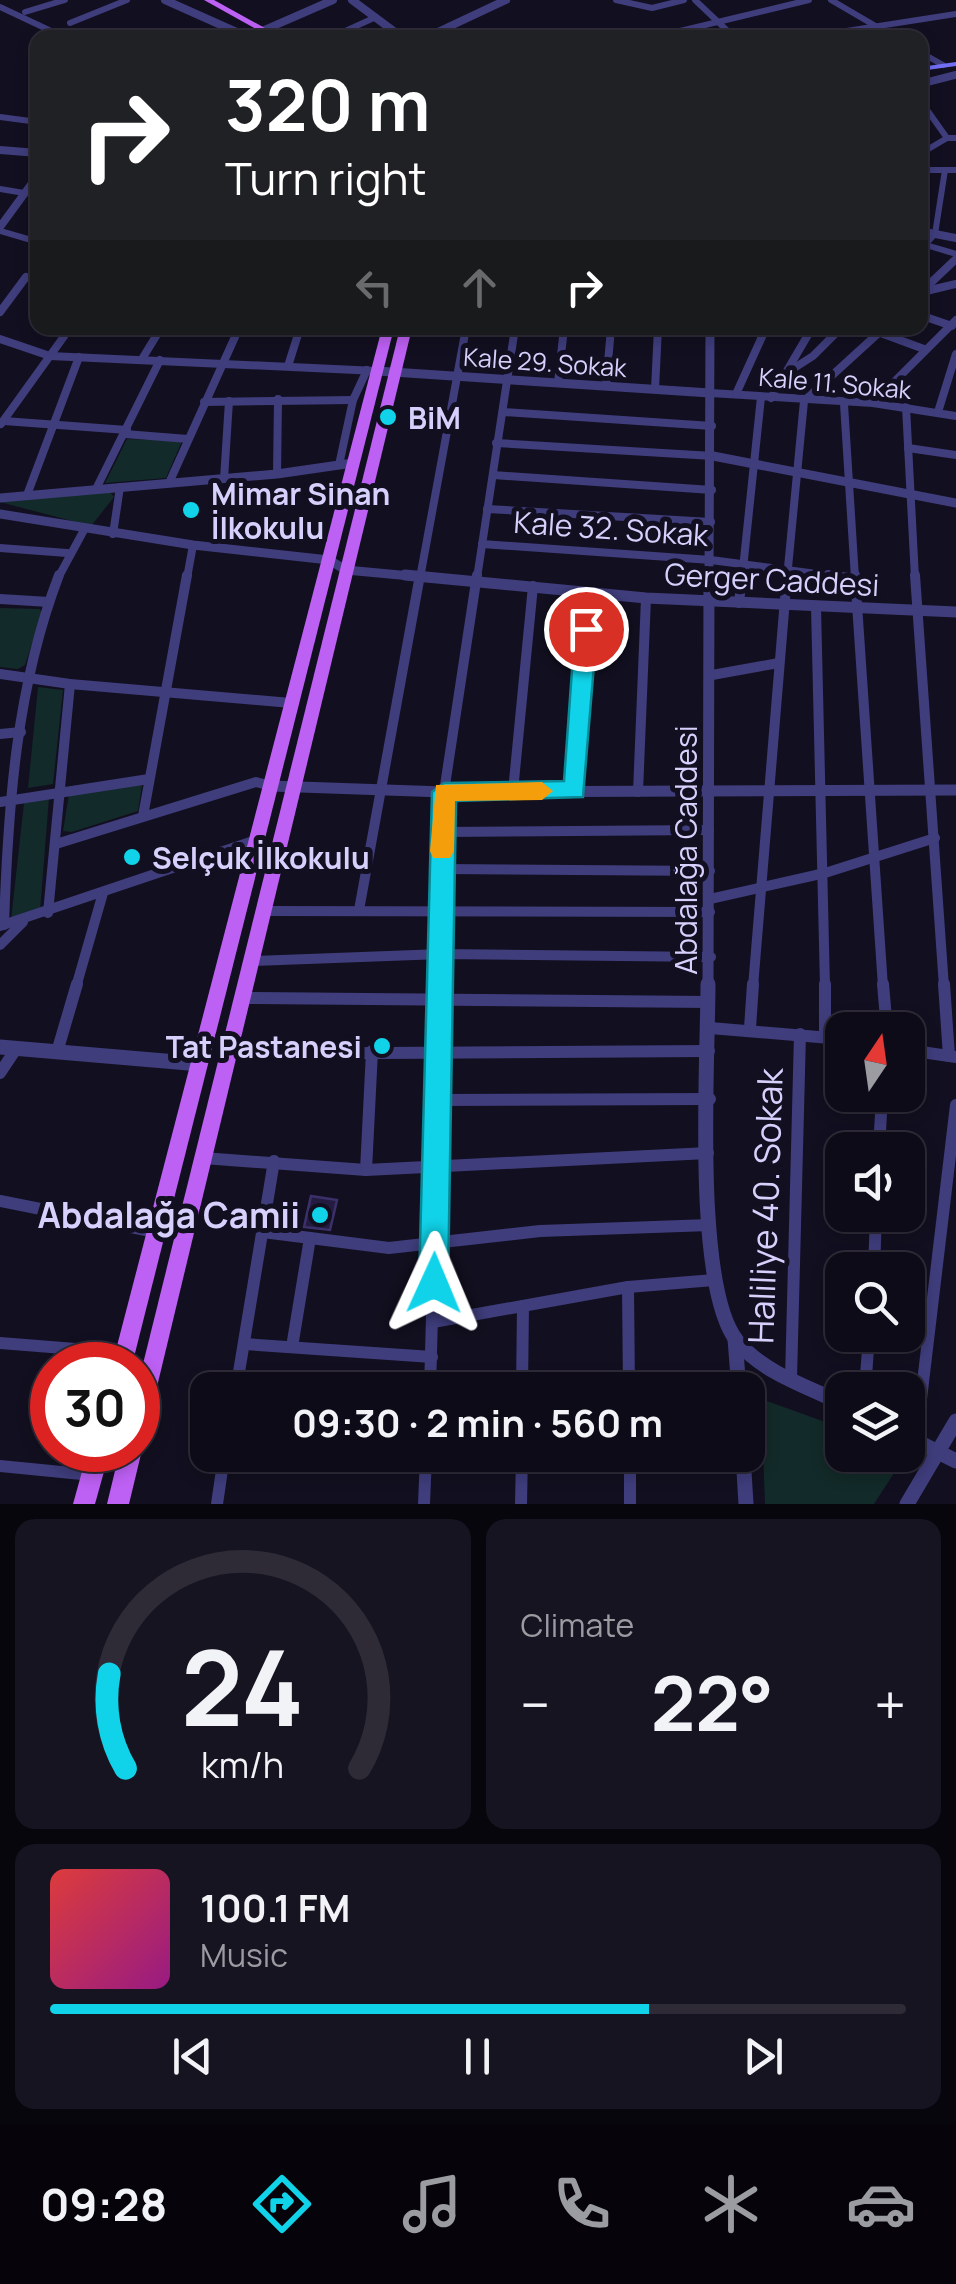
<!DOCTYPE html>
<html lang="en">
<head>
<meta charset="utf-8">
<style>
	body { margin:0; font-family:Manrope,sans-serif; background:#171421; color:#f1f3f6; height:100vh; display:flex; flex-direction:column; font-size:38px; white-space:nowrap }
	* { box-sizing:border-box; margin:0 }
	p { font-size:32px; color:#9b9ba2 }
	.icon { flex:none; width:55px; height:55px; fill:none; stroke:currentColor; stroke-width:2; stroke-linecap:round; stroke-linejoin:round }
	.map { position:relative; height:1504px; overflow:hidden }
	.details { display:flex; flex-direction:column; gap:15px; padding:15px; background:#08060d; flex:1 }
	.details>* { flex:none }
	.top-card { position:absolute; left:30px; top:30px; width:898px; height:305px; border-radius:20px; box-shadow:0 5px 15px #0003,0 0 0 2px #2e2b37; background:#202124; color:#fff; overflow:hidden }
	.needle { width:65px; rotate:13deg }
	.buttons { position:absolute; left:825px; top:1012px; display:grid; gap:20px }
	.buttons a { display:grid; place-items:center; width:100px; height:100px; border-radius:20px; background:#0e0b18; box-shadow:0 5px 15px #0003,0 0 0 2px #2e2b37; font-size:50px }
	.speed { position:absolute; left:30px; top:1342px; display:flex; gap:20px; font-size:50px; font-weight:700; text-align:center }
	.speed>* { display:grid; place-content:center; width:130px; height:130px; border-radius:50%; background:#0e0b18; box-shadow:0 5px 15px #0003,0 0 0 2px #2e2b37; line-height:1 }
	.speed .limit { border:15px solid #d22; background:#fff; color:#111 }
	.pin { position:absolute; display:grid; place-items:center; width:85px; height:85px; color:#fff; margin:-42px; border:5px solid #fff; border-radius:50%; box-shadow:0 2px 10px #0007 }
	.me { position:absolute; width:110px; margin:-55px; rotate:1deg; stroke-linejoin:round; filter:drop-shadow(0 0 8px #0008) }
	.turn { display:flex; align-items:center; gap:35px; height:210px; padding:0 30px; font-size:45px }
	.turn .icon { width:130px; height:130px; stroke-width:2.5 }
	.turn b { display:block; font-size:70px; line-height:85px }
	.lanes { display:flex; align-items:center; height:95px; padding:0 30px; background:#0003; justify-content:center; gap:50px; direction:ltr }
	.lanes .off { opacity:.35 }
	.big { font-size:75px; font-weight:700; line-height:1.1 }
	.details .tile { flex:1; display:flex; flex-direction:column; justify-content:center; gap:15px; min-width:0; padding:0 35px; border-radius:20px; background:#171421 }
	.details .dial { align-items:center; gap:0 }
	.dial svg { height:260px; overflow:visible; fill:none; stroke:#2e2b37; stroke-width:7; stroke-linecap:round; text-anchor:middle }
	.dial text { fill:#f1f3f6; stroke:none }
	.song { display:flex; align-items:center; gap:30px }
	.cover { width:120px; height:120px; border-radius:15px; background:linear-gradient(135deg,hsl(0 70% 55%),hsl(310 70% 35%)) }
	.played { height:10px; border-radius:5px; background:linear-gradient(90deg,#10d3e9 70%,#2e2b37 70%) }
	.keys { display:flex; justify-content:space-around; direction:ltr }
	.heat { display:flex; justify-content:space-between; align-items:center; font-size:55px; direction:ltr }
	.details .tiles { flex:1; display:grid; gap:15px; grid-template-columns:1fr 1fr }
	.tile:last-child { grid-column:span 2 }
	.trip { position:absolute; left:190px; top:1372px; width:575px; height:100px; border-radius:20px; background:#0e0b18; box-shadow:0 5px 15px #0003,0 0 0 2px #2e2b37; font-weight:700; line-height:100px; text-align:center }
	.menu { display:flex; height:160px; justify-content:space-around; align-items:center; background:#06040a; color:#9b9ba2 }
	.menu .icon { width:70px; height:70px }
	.menu .on { color:#10d3e9 }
	.menu b { font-size:45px; color:#f1f3f6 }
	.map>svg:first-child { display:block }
	.green { fill:#122a29 }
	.building { fill:#231c40; stroke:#3b306a; stroke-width:2.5 }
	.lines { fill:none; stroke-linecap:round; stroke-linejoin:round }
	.minor-far3 { stroke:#3f3d7c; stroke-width:6 }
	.minor-far2 { stroke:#3f3d7c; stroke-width:8 }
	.minor-far1 { stroke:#3f3d7c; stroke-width:10 }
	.minor { stroke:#3f3d7c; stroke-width:12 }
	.tertiary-far3 { stroke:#3f3d7c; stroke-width:8 }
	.tertiary-far2 { stroke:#3f3d7c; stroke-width:9 }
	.tertiary-far1 { stroke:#3f3d7c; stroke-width:11 }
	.tertiary { stroke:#3f3d7c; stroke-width:15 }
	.secondary { fill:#726ff5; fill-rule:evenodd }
	.primary { fill:#bd60f4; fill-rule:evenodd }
	.route { fill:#10d3e9; stroke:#0a8997; stroke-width:2.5 }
	.slow { fill:#f59e0b }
	.poi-dot { fill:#10d3e9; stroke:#120f20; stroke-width:4 }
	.labels { text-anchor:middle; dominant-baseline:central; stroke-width:10; stroke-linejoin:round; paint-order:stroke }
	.far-street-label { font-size:25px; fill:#d6d1fc; stroke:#120f20 }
	.poi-label { font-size:30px; font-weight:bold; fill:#d6d1fc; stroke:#120f20; text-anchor:start }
	.street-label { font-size:30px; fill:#d6d1fc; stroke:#120f20 }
	.near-street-label { font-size:35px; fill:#d6d1fc; stroke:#120f20 }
	.near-poi-label { font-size:35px; font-weight:bold; fill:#d6d1fc; stroke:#120f20; text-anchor:end }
</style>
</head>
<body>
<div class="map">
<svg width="956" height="1504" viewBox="0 0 956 1504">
	<rect width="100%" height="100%" fill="#120f20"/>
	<!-- green -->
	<g class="green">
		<path d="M127,439L182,441L166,478L105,483Z"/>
		<path d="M110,492L114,497L91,526L0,502Z"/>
		<path d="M0,608L40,609L42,613L25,665L18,669L0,667Z"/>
		<path d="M38,687L63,690L53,784L28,788Z"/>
		<path d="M142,785L138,811L72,832L63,831L69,794Z"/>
		<path d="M49,798L40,911L11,920L24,803Z"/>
		<path d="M761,1399L842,1428V1455H895L898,1467L874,1504H765Z"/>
	</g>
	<!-- building -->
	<path class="building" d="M311,1196L337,1200L330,1230L304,1227Z"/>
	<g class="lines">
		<!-- minor-far3 -->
		<g class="minor-far3">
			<path d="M616,0L652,8L684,0"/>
			<path d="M695,0L735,38"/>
			<path d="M831,0L896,38"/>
			<path d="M0,7L66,38"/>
			<path d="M25,12L65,0"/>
			<path d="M70,23L127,0"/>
			<path d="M808,37L956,14"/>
			<path d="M330,38L376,17"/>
			<path d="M651,38L809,0"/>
			<path d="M920,52L943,65"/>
			<path d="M920,100L947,138"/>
			<path d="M0,117L38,122"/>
			<path d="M920,154L947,138H956"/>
			<path d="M920,170H956"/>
			<path d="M0,189L24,193"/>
			<path d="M0,231L38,242"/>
			<path d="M926,245L956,254"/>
			<path d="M920,250L935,234L945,170"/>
		</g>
		<!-- minor-far2 -->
		<g class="minor-far2">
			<path d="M922,292L956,284"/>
			<path d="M920,293L956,259"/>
			<path d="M0,312L26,277"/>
			<path d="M920,315L952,326"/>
			<path d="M867,328L924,349"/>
			<path d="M0,339L50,356L377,371"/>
			<path d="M142,359L161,328"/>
			<path d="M288,366L300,328"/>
			<path d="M788,372L813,356L841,328"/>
			<path d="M558,383L564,328"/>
			<path d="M606,386L611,328"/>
			<path d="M655,389L658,328"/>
			<path d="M710,393L873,403L956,416"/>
			<path d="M736,394L766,328"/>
			<path d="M771,398L812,328"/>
			<path d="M204,402L353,400"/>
			<path d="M873,403L956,320"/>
			<path d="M844,404L855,578"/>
			<path d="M906,407L915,578"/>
			<path d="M503,412L712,426"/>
			<path d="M938,412L956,354"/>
			<path d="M4,421L127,430"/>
			<path d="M1,424L70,328"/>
			<path d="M125,434L188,439"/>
			<path d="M496,443L713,456"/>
			<path d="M908,448L956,455"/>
			<path d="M339,465L353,400L367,370"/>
			<path d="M277,474L278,399"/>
			<path d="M493,475L712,490"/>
			<path d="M224,479L229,401"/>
			<path d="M169,483L239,328"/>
			<path d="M96,489L160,360"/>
			<path d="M27,495L79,357"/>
			<path d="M487,509L711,522"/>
			<path d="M113,534L120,487"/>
			<path d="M482,544L711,560L847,578"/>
			<path d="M0,548L67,553"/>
			<path d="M58,578L84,530"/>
			<path d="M187,578L193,545"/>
			<path d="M420,578L466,328"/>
			<path d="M477,578L515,328"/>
			<path d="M742,578L761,397"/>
			<path d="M787,578L804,401L884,328"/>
		</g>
		<!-- minor-far1 -->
		<g class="minor-far1">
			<path d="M828,575L855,579"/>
			<path d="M855,575L883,987"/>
			<path d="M915,575L944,987"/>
			<path d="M0,599L49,602"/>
			<path d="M739,603L742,575"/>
			<path d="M816,607L825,987"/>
			<path d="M0,674L70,684L291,703"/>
			<path d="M712,675L779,663"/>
			<path d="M0,734L21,732"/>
			<path d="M513,791L533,586"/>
			<path d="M575,791L589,592"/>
			<path d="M638,792L646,598"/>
			<path d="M0,802L149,779"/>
			<path d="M143,816L187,575"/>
			<path d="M442,832L709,830"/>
			<path d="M56,844L256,782L271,786"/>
			<path d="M442,869L710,871"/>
			<path d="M710,899L825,873L935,838"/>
			<path d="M359,910L420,575"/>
			<path d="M263,911L710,912"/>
			<path d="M48,913L70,684"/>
			<path d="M4,925C8,807 16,687 59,575"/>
			<path d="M0,926L259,839"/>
			<path d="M0,945L23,922"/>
			<path d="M251,961L442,954L711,957"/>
			<path d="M76,987L103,893"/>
			<path d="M441,987L444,792L477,575"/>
			<path d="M753,987L787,575"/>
		</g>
		<!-- minor -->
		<g class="minor">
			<path d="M825,984V1036"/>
			<path d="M883,984L887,1030"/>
			<path d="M944,984L949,1056"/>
			<path d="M242,998L709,1002"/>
			<path d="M710,1028L842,1039"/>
			<path d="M750,1028L753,984"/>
			<path d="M908,1050L956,1057"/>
			<path d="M57,1052L77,984"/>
			<path d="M230,1054L709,1051"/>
			<path d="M0,1073L16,1049"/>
			<path d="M437,1100L710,1099"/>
			<path d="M879,1150L882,1095"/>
			<path d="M203,1158L366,1170L708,1153"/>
			<path d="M366,1170L372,1051"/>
			<path d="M0,1201L156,1232"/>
			<path d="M263,1232L389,1248L540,1231L710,1225"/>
			<path d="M874,1270L876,1215"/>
			<path d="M628,1287L629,1390"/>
			<path d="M433,1322L628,1287L714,1280"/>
			<path d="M0,1343L126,1353"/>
			<path d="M244,1344L432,1357"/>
			<path d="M292,1347L310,1238"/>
			<path d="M791,1379L800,1034"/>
			<path d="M236,1390L274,1161"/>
			<path d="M430,1390L441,984"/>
			<path d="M522,1390L523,1306"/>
			<path d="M865,1390L869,1335"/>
			<path d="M916,1441L956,1105"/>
			<path d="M281,1455L426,1460"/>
			<path d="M630,1455V1504"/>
			<path d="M0,1466L92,1475"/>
			<path d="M217,1504L223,1463L234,1455"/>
			<path d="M424,1504L426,1456"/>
			<path d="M521,1504L522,1455"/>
		</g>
		<!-- tertiary-far3 -->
		<g class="tertiary-far3">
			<path d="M165,0L250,38"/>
			<path d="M352,0L403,38"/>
			<path d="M246,38L333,0"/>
			<path d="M425,38L506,0"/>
			<path d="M920,84L955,75"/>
			<path d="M0,150L38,153"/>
			<path d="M0,227L38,175"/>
			<path d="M920,231L956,238"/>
		</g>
		<!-- tertiary-far2 -->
		<g class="tertiary-far2">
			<path d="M377,371L710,393"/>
			<path d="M713,456L956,503"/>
			<path d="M0,498L277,474L353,463"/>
			<path d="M0,514L193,545L329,560L346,570L432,578"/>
			<path d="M709,578L710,328"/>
		</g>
		<!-- tertiary-far1 -->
		<g class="tertiary-far1">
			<path d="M405,575L646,598L956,612"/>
			<path d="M271,786L444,792L956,790"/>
			<path d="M708,987L709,575"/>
		</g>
		<!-- tertiary -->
		<g class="tertiary">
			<path d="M708,984C708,1060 693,1286 737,1341C762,1372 807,1387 842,1403"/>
			<path d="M0,1047L200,1064"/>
			<path d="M735,1339L739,1390"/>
			<path d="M908,1437L956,1461"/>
			<path d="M743,1455L746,1504"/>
			<path d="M907,1504L956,1421"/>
		</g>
		<!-- secondary -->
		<path class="secondary" d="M956,62V66L920,71V67Z"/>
		<!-- primary -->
		<g class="primary">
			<path d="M204,0H214L283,38H272Z"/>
			<path d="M382,328H394L132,1365H112Z"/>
			<path d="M400,328H412L148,1424L145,1431L138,1434V1384Z"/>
			<path d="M138,1442L142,1450L129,1504H107L120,1450H138Z"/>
			<path d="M88,1450H110L95,1504H73Z"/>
		</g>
	</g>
	<!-- route -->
	<path class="route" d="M586,622L597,629L583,797L456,801L448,1283L444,1293L434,1298L423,1293L419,1283L432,792L444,783L564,781L575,629Z"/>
	<!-- slow -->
	<path class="slow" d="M542,782L553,791L542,800L455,801L454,851L450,858H433L430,851L436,785Z"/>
	<!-- markers -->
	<g class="poi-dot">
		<circle cx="388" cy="417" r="10"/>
		<circle cx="191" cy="510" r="10"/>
		<circle cx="132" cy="857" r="10"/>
		<circle cx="382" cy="1046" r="10"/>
		<circle cx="320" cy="1215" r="10"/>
	</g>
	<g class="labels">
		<!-- far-street labels -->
		<g class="far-street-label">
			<text transform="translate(545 362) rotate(4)">Kale 29. Sokak</text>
			<text transform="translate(835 383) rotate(5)">Kale 11. Sokak</text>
		</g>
		<!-- poi labels -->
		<g class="poi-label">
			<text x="408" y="417">BiM</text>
			<text x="211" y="493">Mimar Sinan<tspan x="211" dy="34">İlkokulu</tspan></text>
			<text x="152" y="857">Selçuk İlkokulu</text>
			<text x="362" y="1046" text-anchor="end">Tat Pastanesi</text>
		</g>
		<!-- street labels -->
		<g class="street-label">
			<text transform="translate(611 528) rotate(4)">Kale 32. Sokak</text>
			<text transform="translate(772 579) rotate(3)">Gerger Caddesi</text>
			<text transform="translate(685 850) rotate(-90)">Abdalağa Caddesi</text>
		</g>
		<!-- near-street labels -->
		<g class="near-street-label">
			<text transform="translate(765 1206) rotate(-88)">Haliliye 40. Sokak</text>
		</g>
		<!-- near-poi labels -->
		<g class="near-poi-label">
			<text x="300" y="1215">Abdalağa Camii</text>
		</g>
	</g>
</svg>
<div class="buttons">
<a><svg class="needle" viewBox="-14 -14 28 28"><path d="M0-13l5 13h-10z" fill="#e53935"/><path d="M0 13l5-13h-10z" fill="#9b9ba2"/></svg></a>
<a><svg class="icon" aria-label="sound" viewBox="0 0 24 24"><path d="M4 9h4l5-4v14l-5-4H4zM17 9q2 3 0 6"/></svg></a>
<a><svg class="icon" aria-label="search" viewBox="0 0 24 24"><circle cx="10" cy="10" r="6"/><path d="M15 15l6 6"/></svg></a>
<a><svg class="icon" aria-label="layers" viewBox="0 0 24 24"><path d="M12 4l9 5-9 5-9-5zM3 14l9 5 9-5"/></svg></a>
</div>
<div class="speed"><div class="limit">30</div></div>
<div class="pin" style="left:586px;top:629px;background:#d93025"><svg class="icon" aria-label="arrive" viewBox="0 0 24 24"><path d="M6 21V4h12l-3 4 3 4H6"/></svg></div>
<svg class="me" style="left:434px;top:1283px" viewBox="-20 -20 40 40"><path d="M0-17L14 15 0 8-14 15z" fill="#10d3e9" stroke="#fff" stroke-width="4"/></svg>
<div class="trip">09:30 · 2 min · 560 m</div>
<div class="top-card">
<div class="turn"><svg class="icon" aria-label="right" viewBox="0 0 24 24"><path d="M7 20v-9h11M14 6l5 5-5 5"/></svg><div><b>320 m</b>Turn right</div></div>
<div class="lanes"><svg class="icon off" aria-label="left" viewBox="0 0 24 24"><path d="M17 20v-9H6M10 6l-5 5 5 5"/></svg><svg class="icon off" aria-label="ahead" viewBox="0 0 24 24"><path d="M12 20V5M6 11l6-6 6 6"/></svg><svg class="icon" aria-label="right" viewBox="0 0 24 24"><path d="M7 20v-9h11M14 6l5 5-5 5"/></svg></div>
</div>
</div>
<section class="details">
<div class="tiles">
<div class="tile dial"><svg viewBox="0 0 100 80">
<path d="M14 69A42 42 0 1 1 86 69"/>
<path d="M14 69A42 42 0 0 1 9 40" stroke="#10d3e9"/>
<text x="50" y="56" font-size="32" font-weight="700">24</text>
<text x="50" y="72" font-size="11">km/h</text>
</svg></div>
<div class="tile"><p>Climate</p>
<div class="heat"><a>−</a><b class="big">22°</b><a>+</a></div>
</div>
<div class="tile">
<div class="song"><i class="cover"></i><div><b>100.1 FM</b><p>Music</p></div></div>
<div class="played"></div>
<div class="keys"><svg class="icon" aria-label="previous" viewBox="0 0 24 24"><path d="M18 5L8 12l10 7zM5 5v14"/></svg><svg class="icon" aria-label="pause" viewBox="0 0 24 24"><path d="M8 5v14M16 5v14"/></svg><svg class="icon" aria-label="next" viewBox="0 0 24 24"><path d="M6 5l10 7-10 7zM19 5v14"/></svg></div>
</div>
</div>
</section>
<nav class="menu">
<b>09:28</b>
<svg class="icon on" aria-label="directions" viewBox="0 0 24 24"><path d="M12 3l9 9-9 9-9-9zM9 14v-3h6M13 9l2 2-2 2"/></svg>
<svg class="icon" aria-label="music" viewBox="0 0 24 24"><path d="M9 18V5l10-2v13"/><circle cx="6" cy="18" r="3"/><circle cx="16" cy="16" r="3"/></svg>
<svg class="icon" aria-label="phone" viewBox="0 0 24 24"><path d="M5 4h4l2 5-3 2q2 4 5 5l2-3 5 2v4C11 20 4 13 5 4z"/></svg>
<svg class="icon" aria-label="climate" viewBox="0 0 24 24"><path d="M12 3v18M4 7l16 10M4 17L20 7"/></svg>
<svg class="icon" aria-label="car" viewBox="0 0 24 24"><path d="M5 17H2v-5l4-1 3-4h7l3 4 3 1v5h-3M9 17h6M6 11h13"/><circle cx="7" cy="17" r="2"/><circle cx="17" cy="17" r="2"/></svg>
</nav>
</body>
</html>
